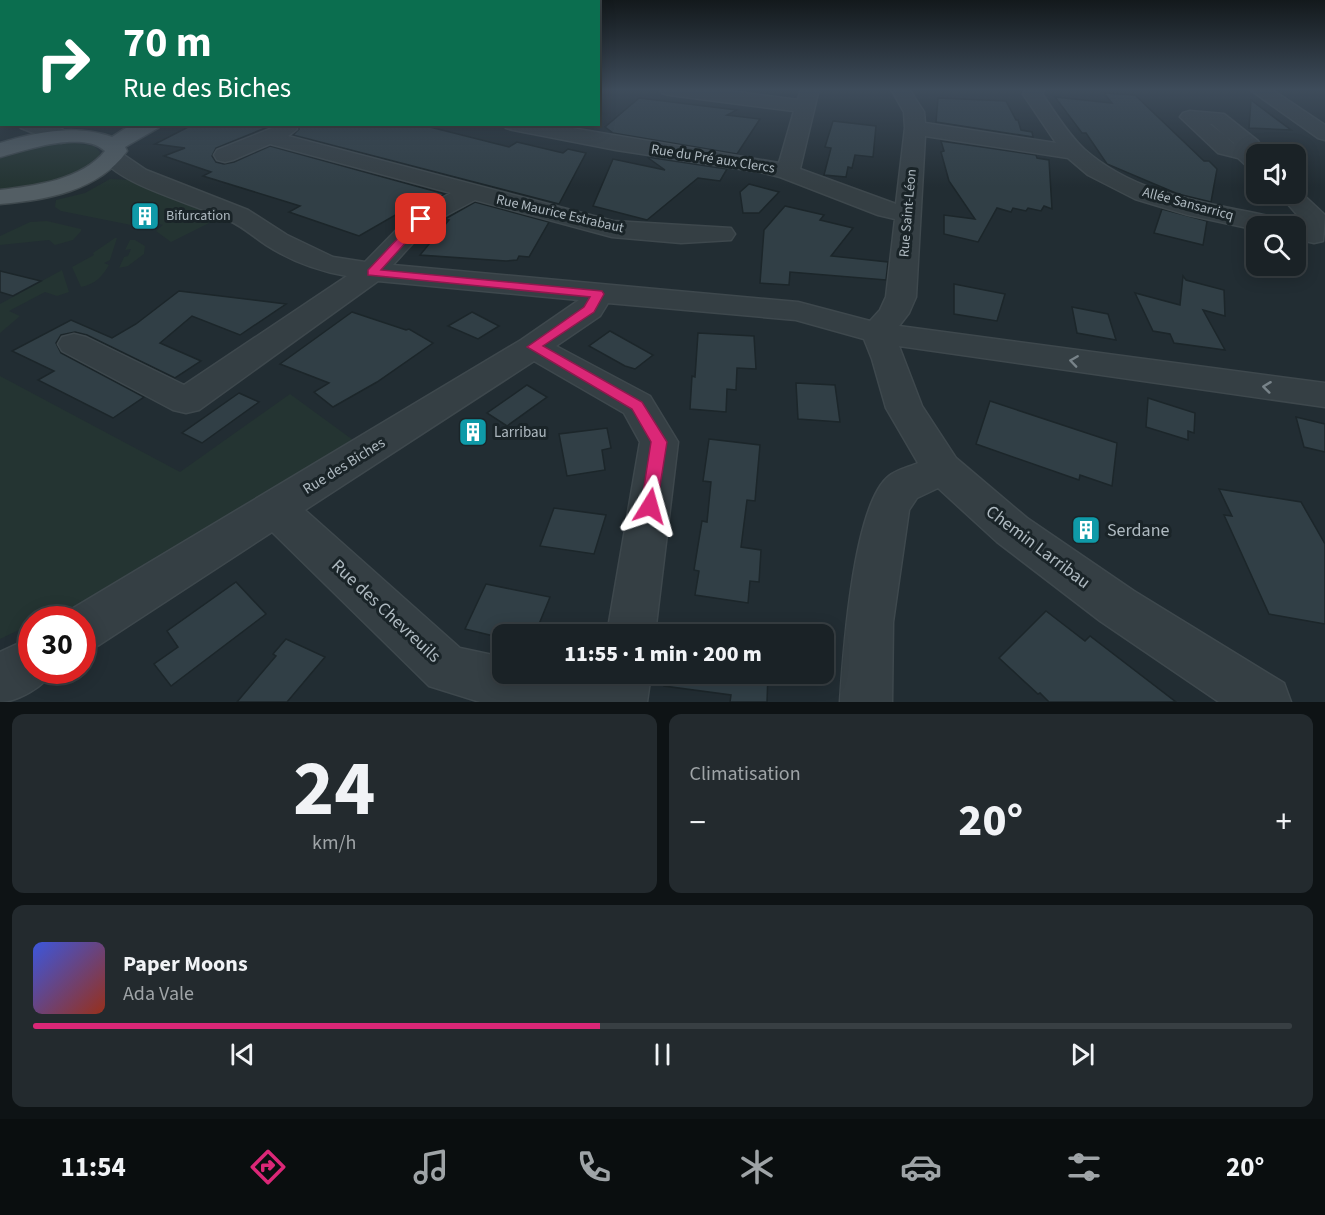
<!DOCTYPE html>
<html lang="fr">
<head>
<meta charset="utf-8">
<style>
	body { margin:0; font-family:"Source Sans 3",sans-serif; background:#232a2e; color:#f1f3f6; height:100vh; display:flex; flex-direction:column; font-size:22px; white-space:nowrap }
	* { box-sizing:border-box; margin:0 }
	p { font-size:20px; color:#9fa4a7 }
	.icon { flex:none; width:33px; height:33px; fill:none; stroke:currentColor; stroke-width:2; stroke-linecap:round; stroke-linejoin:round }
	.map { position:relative; height:702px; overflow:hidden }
	.panel { display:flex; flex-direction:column; gap:12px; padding:12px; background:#0e1315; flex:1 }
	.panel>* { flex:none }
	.guide { position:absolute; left:0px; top:0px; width:600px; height:126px; box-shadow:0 3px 15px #0003,0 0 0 2px #383f43; background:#0b6e4f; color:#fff; overflow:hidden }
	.controls { position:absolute; left:1246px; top:144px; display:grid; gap:12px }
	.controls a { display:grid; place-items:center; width:60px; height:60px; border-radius:12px; background:#1a2226; box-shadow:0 3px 15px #0003,0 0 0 2px #383f43; font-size:30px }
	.speed { position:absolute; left:18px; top:606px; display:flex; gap:12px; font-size:30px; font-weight:700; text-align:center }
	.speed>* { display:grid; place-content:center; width:78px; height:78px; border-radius:50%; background:#1a2226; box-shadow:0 3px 15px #0003,0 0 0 2px #383f43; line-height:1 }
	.speed .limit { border:9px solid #d22; background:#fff; color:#111 }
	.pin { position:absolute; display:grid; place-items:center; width:51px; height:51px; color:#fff; margin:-26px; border-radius:12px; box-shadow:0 3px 9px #0006 }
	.me { position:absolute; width:66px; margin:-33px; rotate:8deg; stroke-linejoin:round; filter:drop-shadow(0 0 4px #0008) }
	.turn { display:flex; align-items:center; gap:21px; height:126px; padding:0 24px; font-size:27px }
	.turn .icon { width:78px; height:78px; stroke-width:2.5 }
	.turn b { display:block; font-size:42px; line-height:51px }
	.big { font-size:45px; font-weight:800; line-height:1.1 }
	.panel .card { flex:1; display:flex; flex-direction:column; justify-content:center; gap:9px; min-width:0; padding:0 21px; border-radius:12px; background:#232a2e }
	.panel .dial { align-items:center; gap:0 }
	.dial b { font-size:78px; line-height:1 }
	.song { display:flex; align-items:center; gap:18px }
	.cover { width:72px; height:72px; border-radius:9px; background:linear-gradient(135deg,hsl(230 70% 55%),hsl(10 70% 35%)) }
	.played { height:6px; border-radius:3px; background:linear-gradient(90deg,#db2777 45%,#383f43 45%) }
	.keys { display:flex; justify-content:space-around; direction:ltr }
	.heat { display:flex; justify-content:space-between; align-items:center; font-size:33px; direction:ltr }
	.panel .tiles { flex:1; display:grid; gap:12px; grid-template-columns:1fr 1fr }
	.card:last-child { grid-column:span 2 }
	.trip { position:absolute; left:492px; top:624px; width:342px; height:60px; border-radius:12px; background:#1a2226; box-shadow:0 3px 15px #0003,0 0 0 2px #383f43; font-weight:800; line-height:60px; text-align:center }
	.tab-bar { display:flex; height:96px; justify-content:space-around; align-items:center; background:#0a0e0f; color:#9fa4a7 }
	.tab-bar .icon { width:42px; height:42px }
	.tab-bar .active { color:#db2777 }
	.tab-bar b { font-size:27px; color:#f1f3f6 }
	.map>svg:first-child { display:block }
	.green { fill:#243432 }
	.building { fill:#313f46; stroke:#1c262a; stroke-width:1.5 }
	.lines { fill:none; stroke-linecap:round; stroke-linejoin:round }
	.minor-casing { stroke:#3e484d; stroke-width:3 }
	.major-casing { stroke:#3e484d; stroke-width:3 }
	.minor { fill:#353f44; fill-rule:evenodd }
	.major { fill:#535e64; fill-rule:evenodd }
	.oneway { stroke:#788389 }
	.route { fill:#db2777; stroke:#8e194d; stroke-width:1.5 }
	.labels { text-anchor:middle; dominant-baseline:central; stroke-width:6; stroke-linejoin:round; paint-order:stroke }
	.far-street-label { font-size:14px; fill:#afbac1; stroke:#1a2428 }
	.far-poi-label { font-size:14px; fill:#afbac1; stroke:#1a2428; text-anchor:start }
	.poi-label { font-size:15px; fill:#afbac1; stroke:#1a2428; text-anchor:start }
	.street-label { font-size:15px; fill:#afbac1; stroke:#1a2428 }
	.near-poi-label { font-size:18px; fill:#afbac1; stroke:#1a2428; text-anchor:start }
	.near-street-label { font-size:18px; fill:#afbac1; stroke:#1a2428 }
</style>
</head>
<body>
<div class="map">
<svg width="1325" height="702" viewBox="0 0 1325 702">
	<rect width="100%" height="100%" fill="#222d33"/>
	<!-- green -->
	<g class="green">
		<path d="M69,142L94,146L100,152L99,157C77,184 32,186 0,192V154L44,144Z"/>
		<path d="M110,179L130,180L212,214V219L209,223L171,242L156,231L163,225L147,221L136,226L61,211L55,207L56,200L85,193Z"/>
		<path d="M47,221L81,229V231L73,240L55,245L49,240L0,245V236L30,222Z"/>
		<path d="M115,238H117L110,260L104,263L109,265C102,277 95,284 81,287L72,267L94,255L93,253Z"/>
		<path d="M130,240H135L145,246L144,254L128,266L119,268L124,257L128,256L131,249L125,250Z"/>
		<path d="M62,270L69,292L57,296L45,292L9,311L20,316L0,333V304Z"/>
		<path d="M0,376L180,472L290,394L353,440C305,470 257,500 210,530C168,557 79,619 32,620L31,624L0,639Z"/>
	</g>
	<!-- building -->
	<g class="building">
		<path d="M1104,93L1135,95L1204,161H1209L1217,169L1211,202L1178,194L1107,164L1086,133H1082L1055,97L1112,103Z"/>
		<path d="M639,98L737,110L727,115L760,119L737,154L613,133L605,127Z"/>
		<path d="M938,98L1006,101L1016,120H1018L1021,130L1032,132L1033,137L936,122Z"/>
		<path d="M1251,100L1291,130L1249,128Z"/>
		<path d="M833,121L876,126L873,157L855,155L852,168L848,167L846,177L824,175L831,148L825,147Z"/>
		<path d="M194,124H275L216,148L212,156L216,162L224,164L234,162L270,146L445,194L416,210L412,209L401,215L397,214L359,236L289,212L300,206L203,176L211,172L164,156L185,148L155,144Z"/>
		<path d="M297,124H418L509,147L517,142L563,153L568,149L586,153L559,204L293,135L299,129Z"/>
		<path d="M941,141L1036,155L1037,158L1049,160L1052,209L1044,206L1041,211L1028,208L1026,211L1013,208L1011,212L997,208L978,242L944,234V215L975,219L949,181L941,152L944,151Z"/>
		<path d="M647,157L727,169L720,181L698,178L647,220L593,206L613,159L665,170Z"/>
		<path d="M749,184L779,192L759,213H743L740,192Z"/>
		<path d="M475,202L549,222L529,257L519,256L517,260L506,261L420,255L449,220L445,219Z"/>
		<path d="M785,206L824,215L820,220L853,228L831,256L888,262L886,280L790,272L789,285L760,283L764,230Z"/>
		<path d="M1162,209L1207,221L1203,245L1154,233Z"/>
		<path d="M0,271L41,281L13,296L0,292Z"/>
		<path d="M1183,276L1186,280L1224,290L1225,316L1203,310L1225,350L1174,343L1170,334L1153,331L1135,293L1180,305Z"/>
		<path d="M954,284L1005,294L997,321L954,314Z"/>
		<path d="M179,291L286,304L240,335L192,316L160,343L201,361L175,378L87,335L75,332L61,335L56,343L61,353L144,397L113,418L38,380L54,371L12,351L71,320L112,338L136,324Z"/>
		<path d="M1072,307L1108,314L1116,340L1077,333Z"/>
		<path d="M352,312L406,330L409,329L433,343L377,382L333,407L314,392L329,383L280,364Z"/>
		<path d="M472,312L499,326L478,339L448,326Z"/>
		<path d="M610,331L653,355L635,369L625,366L589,346Z"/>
		<path d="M698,333L754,336L756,369L737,368L736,390L727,389L726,412L690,409L692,376L695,377Z"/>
		<path d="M796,383L835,385L840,422L798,419Z"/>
		<path d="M527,385L547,397L507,426L487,413Z"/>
		<path d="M239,393L259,402L202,443L182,433Z"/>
		<path d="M1148,398L1195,413L1194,433L1188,431V440L1146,427Z"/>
		<path d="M990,401L1117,443L1112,486L1080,475L1079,480L976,444Z"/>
		<path d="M1296,417L1325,424V452L1304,447Z"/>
		<path d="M607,428L611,448L602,450L605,470L567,476L559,434Z"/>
		<path d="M709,439L760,445L755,501L747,500L741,547L761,550L759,582L750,581L748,603L695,595L699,571L694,570L702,521L707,522L711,482L703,481Z"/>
		<path d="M1219,489L1301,502L1325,544V624L1269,614L1224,515L1232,516Z"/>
		<path d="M554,508L606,515L594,554L540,546Z"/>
		<path d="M236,582L266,614L171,686L154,664L178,647L167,631Z"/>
		<path d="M486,584L550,597L535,634H502V638L465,629Z"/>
		<path d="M1046,611L1085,641L1090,636L1176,702H1049L1040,693L1038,694L999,658Z"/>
		<path d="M286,639L325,657L287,702H237L276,656L273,654Z"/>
		<path d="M665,674H768L767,702H730L731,695L664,686Z"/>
	</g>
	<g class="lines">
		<!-- minor casing -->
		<g class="minor-casing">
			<g id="minor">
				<path d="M660,89H713L798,100L801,89H819L800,169L896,204L905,128L904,112L891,89H909L924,112L925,123L1056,143L1023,94L1026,89H1045L1042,94C1055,112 1067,133 1084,149C1140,199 1216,203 1286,220L1290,226H1257V230L1188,215L1135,199L1088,175L1068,158L925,136L916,297L909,313L899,326L1325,383V407L899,346L922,406L956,458L1027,518L1134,591L1284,683L1291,702H1219L1100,621L997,542L938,488L917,498L909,510L893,622L892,702H840C843,655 853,504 889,476C896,470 909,467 918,463L886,408L872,359L864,339L796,320L608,303L600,316L556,346L650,396L678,442L655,634H607L640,442L624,413L534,361L305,510L460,648L502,657V674H572L599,683L601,674H651L647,702H480L429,686L272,532L99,645L82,651V620H62L65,613L521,340L579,300L378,281L199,410L186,413L173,410L62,351L58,344L62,337L74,334L86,337L184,385L347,276C318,271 291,261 266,245C254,237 242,226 228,220C196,204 121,186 102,158L105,153L113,151L121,153L146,170L248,210L287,235L333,257L365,262L412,214L451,193L270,144L233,160L225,162L217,160L214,155L217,150L280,125L294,124L297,129L288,136L613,221L731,228L735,234L731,240L681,243L612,237L475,200L430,224L393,265L798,302L870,321L880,310L886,297L895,219L878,215L780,177L760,172L616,150L513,130L506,128L503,124H548L779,163L794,111L669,95L662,93Z"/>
				<path d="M1249,89H1271L1325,125V140L1318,138Z"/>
				<path d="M0,106H2V119L0,118Z"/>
				<path d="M1190,111L1224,114L1258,141L1261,146L1258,152L1261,154H1257V170L1249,168L1238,158L1218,153L1180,117L1183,113ZM1210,124H1212L1234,144V143Z"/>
				<path d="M18,124C35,124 61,122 72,137L68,141L61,143L54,141L21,128Z"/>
				<path d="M1296,188L1325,215L1323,241L1314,243L1305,241L1301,235L1300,218L1279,194H1296Z"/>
				<path d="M32,637V670H53C46,686 17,702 0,702V652Z"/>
			</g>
		</g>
		<!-- major casing -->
		<g class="major-casing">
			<path id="major" d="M132,124H161L158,128L125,147L127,151C99,191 46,200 0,204V190C34,186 82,180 105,151C83,130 26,150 0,157V143C36,132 76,124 112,137Z"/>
		</g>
		<!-- minor -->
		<use href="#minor" class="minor"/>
		<!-- major -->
		<use href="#major" class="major"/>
	</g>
	<!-- one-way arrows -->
	<defs><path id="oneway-chevron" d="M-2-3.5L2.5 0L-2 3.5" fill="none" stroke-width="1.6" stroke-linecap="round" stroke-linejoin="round" transform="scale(1.5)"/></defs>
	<g class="oneway">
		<use href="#oneway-chevron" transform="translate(1074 361) rotate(-172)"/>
		<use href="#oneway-chevron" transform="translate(1267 387) rotate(-173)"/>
	</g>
	<!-- sky -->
	<linearGradient id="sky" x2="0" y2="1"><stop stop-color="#13191c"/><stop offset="0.48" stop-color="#3e4c5b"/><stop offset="1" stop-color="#3e4c5b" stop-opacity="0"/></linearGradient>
	<rect width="1325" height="187" fill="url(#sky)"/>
	<!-- route -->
	<path class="route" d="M421,216L427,219L425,221L381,270L602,291L604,294L594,312L543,346L642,402L667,442L656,511L650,513L644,511L641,506L651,442L632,409L527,347L584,307L590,297L368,275V270L418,217Z"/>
	<!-- icons -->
	<defs>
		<g id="building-square" transform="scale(1.5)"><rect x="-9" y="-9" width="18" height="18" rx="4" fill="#0f9aa8" stroke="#1a2428"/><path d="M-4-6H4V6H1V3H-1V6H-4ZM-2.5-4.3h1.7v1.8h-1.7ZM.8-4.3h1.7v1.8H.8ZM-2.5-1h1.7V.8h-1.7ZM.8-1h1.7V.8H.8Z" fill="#fff"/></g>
	</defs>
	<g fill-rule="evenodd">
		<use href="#building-square" x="145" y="216"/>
		<use href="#building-square" x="473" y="432"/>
		<use href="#building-square" x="1086" y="530"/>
	</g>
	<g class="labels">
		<!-- far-street labels -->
		<g class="far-street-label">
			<text transform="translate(713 159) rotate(9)">Rue du Pré aux Clercs</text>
			<text transform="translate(1188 204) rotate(15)">Allée Sansarricq</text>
			<text transform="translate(908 213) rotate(-85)">Rue Saint-Léon</text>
			<text transform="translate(560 214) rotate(13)">Rue Maurice Estrabaut</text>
		</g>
		<!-- far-poi labels -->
		<g class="far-poi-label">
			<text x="166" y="216">Bifurcation</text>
		</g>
		<!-- poi labels -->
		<g class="poi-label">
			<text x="494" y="432">Larribau</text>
		</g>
		<!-- street labels -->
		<g class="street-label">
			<text transform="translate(344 466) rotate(-32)">Rue des Biches</text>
		</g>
		<!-- near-poi labels -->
		<g class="near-poi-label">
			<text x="1107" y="530">Serdane</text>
		</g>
		<!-- near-street labels -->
		<g class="near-street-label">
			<text transform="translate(1038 547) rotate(37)">Chemin Larribau</text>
			<text transform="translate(386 611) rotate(43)">Rue des Chevreuils</text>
		</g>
	</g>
</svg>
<div class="controls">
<a><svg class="icon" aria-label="sound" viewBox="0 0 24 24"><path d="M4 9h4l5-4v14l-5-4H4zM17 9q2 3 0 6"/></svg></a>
<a><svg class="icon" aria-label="search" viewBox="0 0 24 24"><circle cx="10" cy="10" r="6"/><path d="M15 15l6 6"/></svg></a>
</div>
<div class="speed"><div class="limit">30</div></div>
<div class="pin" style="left:421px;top:219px;background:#d93025"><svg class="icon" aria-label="arrive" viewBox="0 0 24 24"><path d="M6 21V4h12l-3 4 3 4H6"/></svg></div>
<svg class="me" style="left:650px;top:506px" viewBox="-20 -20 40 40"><path d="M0-17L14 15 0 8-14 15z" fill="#db2777" stroke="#fff" stroke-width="4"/></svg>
<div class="trip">11:55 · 1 min · 200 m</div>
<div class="guide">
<div class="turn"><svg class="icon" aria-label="right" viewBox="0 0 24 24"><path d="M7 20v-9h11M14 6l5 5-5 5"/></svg><div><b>70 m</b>Rue des Biches</div></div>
</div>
</div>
<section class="panel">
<div class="tiles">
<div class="card dial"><b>24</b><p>km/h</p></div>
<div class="card"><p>Climatisation</p>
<div class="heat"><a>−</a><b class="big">20°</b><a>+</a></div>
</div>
<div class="card">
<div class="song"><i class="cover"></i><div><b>Paper Moons</b><p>Ada Vale</p></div></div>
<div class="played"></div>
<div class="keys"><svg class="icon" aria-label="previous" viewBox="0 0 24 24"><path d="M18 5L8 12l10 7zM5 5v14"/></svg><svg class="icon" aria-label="pause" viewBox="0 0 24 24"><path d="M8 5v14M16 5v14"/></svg><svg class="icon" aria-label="next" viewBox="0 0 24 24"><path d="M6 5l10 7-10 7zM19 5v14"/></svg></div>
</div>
</div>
</section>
<nav class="tab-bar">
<b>11:54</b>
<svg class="icon active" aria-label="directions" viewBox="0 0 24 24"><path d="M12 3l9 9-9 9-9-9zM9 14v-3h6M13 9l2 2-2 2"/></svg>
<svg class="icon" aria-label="music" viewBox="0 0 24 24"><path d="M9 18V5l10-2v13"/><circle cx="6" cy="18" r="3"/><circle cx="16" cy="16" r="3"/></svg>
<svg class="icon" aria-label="phone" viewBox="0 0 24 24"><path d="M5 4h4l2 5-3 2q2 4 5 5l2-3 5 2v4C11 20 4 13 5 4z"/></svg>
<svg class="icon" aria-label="climate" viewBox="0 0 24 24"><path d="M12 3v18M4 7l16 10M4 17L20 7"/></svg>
<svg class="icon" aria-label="car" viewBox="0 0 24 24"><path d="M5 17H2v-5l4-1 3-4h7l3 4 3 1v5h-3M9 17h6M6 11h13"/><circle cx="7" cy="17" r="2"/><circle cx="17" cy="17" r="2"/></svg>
<svg class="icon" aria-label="filters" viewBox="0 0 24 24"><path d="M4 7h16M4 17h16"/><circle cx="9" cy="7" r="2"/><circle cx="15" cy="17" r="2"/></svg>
<b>20°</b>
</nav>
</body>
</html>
